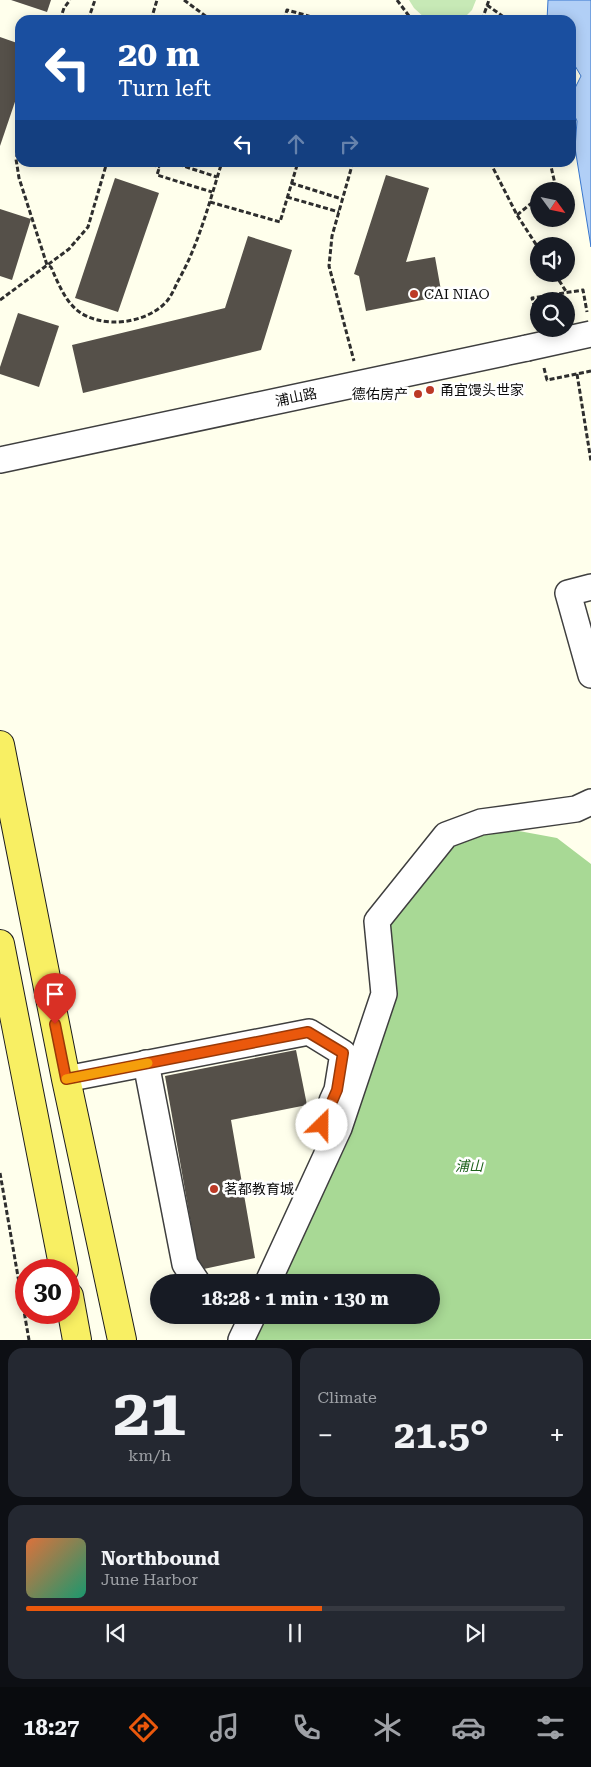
<!DOCTYPE html>
<html lang="en">
<head>
<meta charset="utf-8">
<style>
	body { margin:0; font-family:"Roboto Serif","Noto Sans SC",serif; background:#242831; color:#f1f3f6; height:100vh; display:flex; flex-direction:column; font-size:19px; white-space:nowrap }
	* { box-sizing:border-box; margin:0 }
	p { font-size:16px; color:#9ea1a6 }
	.icon { flex:none; width:28px; height:28px; fill:none; stroke:currentColor; stroke-width:2; stroke-linecap:round; stroke-linejoin:round }
	.map { position:relative; height:1340px; overflow:hidden }
	.side { display:flex; flex-direction:column; gap:8px; padding:8px; background:#0d0f14; flex:1 }
	.side>* { flex:none }
	.top-card { position:absolute; left:15px; top:15px; width:561px; height:152px; border-radius:15px; box-shadow:0 2px 12px #0003; background:#1a4fa0; color:#fff; overflow:hidden }
	.needle { width:32px; rotate:123deg }
	.controls { position:absolute; left:530px; top:182px; display:grid; gap:10px }
	.controls a { display:grid; place-items:center; width:45px; height:45px; border-radius:50%; background:#171b24; box-shadow:0 2px 12px #0003; font-size:25px }
	.speed { position:absolute; left:15px; top:1259px; display:flex; gap:10px; font-size:25px; font-weight:700; text-align:center }
	.speed>* { display:grid; place-content:center; width:65px; height:65px; border-radius:50%; background:#171b24; box-shadow:0 2px 12px #0003; line-height:1 }
	.speed .limit { border:8px solid #d22; background:#fff; color:#111 }
	.pin { position:absolute; display:grid; place-items:center; width:42px; height:42px; color:#fff; margin:-51px -21px; border-radius:50% 50% 50% 0; rotate:-45deg; box-shadow:0 0 5px #0007 }
	.pin .icon { rotate:45deg }
	.me { position:absolute; width:55px; margin:-28px; rotate:23deg; stroke-linejoin:round; filter:drop-shadow(0 0 4px #0008) }
	.turn { display:flex; align-items:center; gap:18px; height:105px; padding:0 20px; font-size:22px }
	.turn .icon { width:65px; height:65px; stroke-width:2.5 }
	.turn b { display:block; font-size:35px; line-height:42px }
	.lanes { display:flex; align-items:center; height:48px; padding:0 20px; background:#0003; justify-content:center; gap:25px; direction:ltr }
	.lanes .off { opacity:.35 }
	.big { font-size:38px; font-weight:700; line-height:1.1 }
	.side .card { flex:1; display:flex; flex-direction:column; justify-content:center; gap:8px; min-width:0; padding:0 18px; border-radius:15px; background:#242831 }
	.side .dial { align-items:center; gap:0 }
	.dial b { font-size:65px; line-height:1 }
	.song { display:flex; align-items:center; gap:15px }
	.cover { width:60px; height:60px; border-radius:8px; background:linear-gradient(135deg,hsl(20 70% 55%),hsl(160 70% 35%)) }
	.played { height:5px; border-radius:2px; background:linear-gradient(90deg,#ea580c 55%,#363941 55%) }
	.keys { display:flex; justify-content:space-around; direction:ltr }
	.heat { display:flex; justify-content:space-between; align-items:center; font-size:28px; direction:ltr }
	.side .tiles { flex:1; display:grid; gap:8px; grid-template-columns:1fr 1fr }
	.card:last-child { grid-column:span 2 }
	.trip { position:absolute; left:150px; top:1274px; width:290px; height:50px; border-radius:25px; background:#171b24; box-shadow:0 2px 12px #0003; font-weight:700; line-height:50px; text-align:center }
	.tab-bar { display:flex; height:80px; justify-content:space-around; align-items:center; background:#090b0e; color:#9ea1a6 }
	.tab-bar .icon { width:35px; height:35px }
	.tab-bar .selected { color:#ea580c }
	.tab-bar b { font-size:22px; color:#f1f3f6 }
	.map>svg:first-child { display:block }
	.green { fill:#c7e9b6 }
	.forest { fill:#a8d995 }
	.water { fill:#b1cff6; stroke:#3876cd }
	.building { fill:#555049 }
	.lines { fill:none; stroke-linecap:round; stroke-linejoin:round }
	.minor-casing { stroke:#3f3f3f; stroke-width:28 }
	.major-casing { stroke:#1d1d1d; stroke-width:30 }
	.path { stroke:#2e2e2e; stroke-width:3; stroke-dasharray:5 2.5; stroke-linecap:butt }
	.minor { stroke:#fff; stroke-width:25 }
	.major { stroke:#f8ef63; stroke-width:28 }
	.minor-bridge-casing { stroke:#3f3f3f; stroke-width:28; stroke-linecap:butt }
	.minor-bridge { stroke:#fff; stroke-width:25 }
	.route-casing { stroke:#983908; stroke-width:12 }
	.route { stroke:#ea580c; stroke-width:9 }
	.slow { stroke:#f59e0b; stroke-width:9 }
	.poi-dot { fill:#bc3925; stroke:#fff; stroke-width:2 }
	.labels { text-anchor:middle; dominant-baseline:central; stroke-width:5; stroke-linejoin:round; paint-order:stroke }
	.poi-label { font-size:14px; fill:#0c0c0c; stroke:#fff; text-anchor:start }
	.street-label { font-size:14px; fill:#0c0c0c; stroke:#fff }
	.park-label { font-size:14px; font-style:italic; fill:#1f641d; stroke:#fff }
</style>
</head>
<body>
<div class="map">
<svg width="591" height="1340" viewBox="0 0 591 1340">
	<rect width="100%" height="100%" fill="#ffffec"/>
	<!-- green -->
	<path class="green" d="M409,0H476L472,10L462,20H427L414,8Z"/>
	<!-- forest -->
	<path class="forest" d="M502,828L557,838L591,864V1339L256,1340L267,1315H431V1282H282L349,1139L395,996L388,912L442,851Z"/>
	<!-- water -->
	<path class="water" d="M548,0H591V247L575,148L577,121L571,108V96L581,76L571,59V20H547Z"/>
	<!-- building -->
	<g class="building">
		<path d="M11,0H51L47,12Z"/>
		<path d="M0,37L20,44V87L0,146Z"/>
		<path d="M386,175L429,188L406,262L435,257L442,296L366,311L359,276L354,274Z"/>
		<path d="M115,178L159,193L118,312L75,298Z"/>
		<path d="M0,209L31,219L12,280L0,276Z"/>
		<path d="M248,236L292,250L261,350L83,393L72,345L225,308Z"/>
		<path d="M18,313L59,326L39,387L0,374V367Z"/>
		<path d="M296,1050L307,1105L231,1120L255,1258L199,1270L165,1076Z"/>
	</g>
	<g class="lines">
		<!-- minor casing -->
		<g class="minor-casing">
			<g id="minor">
				<path d="M0,460L527,348"/>
				<path d="M591,587L568,593L591,675"/>
				<path d="M146,1063L185,1264L197,1282"/>
				<path d="M66,1079L309,1032L343,1053L337,1090L332,1101"/>
				<path d="M268,1282L339,1128L384,994L377,921L446,835L481,822L576,809L591,802"/>
				<path d="M241,1340L253,1315"/>
			</g>
		</g>
		<!-- major casing -->
		<g class="major-casing">
			<g id="major">
				<path d="M0,745L66,1079L122,1340"/>
				<path d="M0,944L64,1270"/>
				<path d="M69,1296L77,1340"/>
			</g>
		</g>
		<!-- path -->
		<g class="path">
			<path d="M184,0L211,20"/>
			<path d="M397,0L412,20"/>
			<path d="M487,5L508,20"/>
			<path d="M60,20L64,8L70,0"/>
			<path d="M88,20L95,0"/>
			<path d="M151,20L157,0"/>
			<path d="M284,20L287,10L323,20"/>
			<path d="M482,20L489,0"/>
			<path d="M20,145L16,159L19,178L47,265L51,267C65,299 73,319 111,322C130,323 154,316 167,301C172,295 175,287 178,281C199,244 209,203 222,162"/>
			<path d="M144,162L160,167"/>
			<path d="M161,162L157,175L212,192"/>
			<path d="M171,162L217,177"/>
			<path d="M353,162L332,236L329,266L354,361"/>
			<path d="M490,162L517,215L539,249"/>
			<path d="M291,183L342,199"/>
			<path d="M546,191L555,184L550,162"/>
			<path d="M287,197L339,212"/>
			<path d="M210,202L280,222L298,162"/>
			<path d="M517,215L539,197"/>
			<path d="M555,274L567,293"/>
			<path d="M0,300L69,249L88,227L107,162"/>
			<path d="M539,312H536L532,298L583,290L587,312"/>
			<path d="M544,368L547,380L591,371"/>
			<path d="M577,374L591,461"/>
			<path d="M0,1173L29,1340"/>
		</g>
		<!-- minor -->
		<use href="#minor" class="minor"/>
		<!-- major -->
		<use href="#major" class="major"/>
		<!-- minor-bridge casing -->
		<g class="minor-bridge-casing">
			<path id="minor-bridge" d="M527,348L591,334"/>
		</g>
		<!-- minor-bridge -->
		<use href="#minor-bridge" class="minor-bridge"/>
	</g>
	<g class="lines">
		<!-- route casing -->
		<g class="route-casing">
			<path id="route" d="M55,1024L66,1079L308,1032L343,1053L337,1090L322,1125"/>
		</g>
		<!-- route -->
		<use href="#route" class="route"/>
		<!-- slow -->
		<path class="slow" d="M66,1079L148,1063"/>
	</g>
	<!-- markers -->
	<g class="poi-dot">
		<circle cx="414" cy="294" r="5"/>
		<circle cx="430" cy="390" r="5"/>
		<circle cx="418" cy="394" r="5"/>
		<circle cx="214" cy="1189" r="5"/>
	</g>
	<g class="labels">
		<!-- poi labels -->
		<g class="poi-label">
			<text x="424" y="294">CAI NIAO</text>
			<text x="440" y="390">甬宜馒头世家</text>
			<text x="408" y="394" text-anchor="end">德佑房产</text>
			<text x="224" y="1189">茗都教育城</text>
		</g>
		<!-- street labels -->
		<g class="street-label">
			<text transform="translate(296 397) rotate(-12)">浦山路</text>
		</g>
		<!-- park labels -->
		<g class="park-label">
			<text x="469" y="1166">浦山</text>
		</g>
	</g>
</svg>
<div class="controls">
<a><svg class="needle" viewBox="-14 -14 28 28"><path d="M0-13l5 13h-10z" fill="#e53935"/><path d="M0 13l5-13h-10z" fill="#9ea1a6"/></svg></a>
<a><svg class="icon" aria-label="sound" viewBox="0 0 24 24"><path d="M4 9h4l5-4v14l-5-4H4zM17 9q2 3 0 6"/></svg></a>
<a><svg class="icon" aria-label="search" viewBox="0 0 24 24"><circle cx="10" cy="10" r="6"/><path d="M15 15l6 6"/></svg></a>
</div>
<div class="speed"><div class="limit">30</div></div>
<div class="pin" style="left:55px;top:1024px;background:#d93025"><svg class="icon" aria-label="arrive" viewBox="0 0 24 24"><path d="M6 21V4h12l-3 4 3 4H6"/></svg></div>
<svg class="me" style="left:322px;top:1125px" viewBox="-20 -20 40 40"><circle r="19" fill="#fff"/><path d="M0-13L10 11 0 6-10 11z" fill="#ea580c"/></svg>
<div class="trip">18:28 · 1 min · 130 m</div>
<div class="top-card">
<div class="turn"><svg class="icon" aria-label="left" viewBox="0 0 24 24"><path d="M17 20v-9H6M10 6l-5 5 5 5"/></svg><div><b>20 m</b>Turn left</div></div>
<div class="lanes"><svg class="icon" aria-label="left" viewBox="0 0 24 24"><path d="M17 20v-9H6M10 6l-5 5 5 5"/></svg><svg class="icon off" aria-label="ahead" viewBox="0 0 24 24"><path d="M12 20V5M6 11l6-6 6 6"/></svg><svg class="icon off" aria-label="right" viewBox="0 0 24 24"><path d="M7 20v-9h11M14 6l5 5-5 5"/></svg></div>
</div>
</div>
<section class="side">
<div class="tiles">
<div class="card dial"><b>21</b><p>km/h</p></div>
<div class="card"><p>Climate</p>
<div class="heat"><a>−</a><b class="big">21.5°</b><a>+</a></div>
</div>
<div class="card">
<div class="song"><i class="cover"></i><div><b>Northbound</b><p>June Harbor</p></div></div>
<div class="played"></div>
<div class="keys"><svg class="icon" aria-label="previous" viewBox="0 0 24 24"><path d="M18 5L8 12l10 7zM5 5v14"/></svg><svg class="icon" aria-label="pause" viewBox="0 0 24 24"><path d="M8 5v14M16 5v14"/></svg><svg class="icon" aria-label="next" viewBox="0 0 24 24"><path d="M6 5l10 7-10 7zM19 5v14"/></svg></div>
</div>
</div>
</section>
<nav class="tab-bar">
<b>18:27</b>
<svg class="icon selected" aria-label="directions" viewBox="0 0 24 24"><path d="M12 3l9 9-9 9-9-9zM9 14v-3h6M13 9l2 2-2 2"/></svg>
<svg class="icon" aria-label="music" viewBox="0 0 24 24"><path d="M9 18V5l10-2v13"/><circle cx="6" cy="18" r="3"/><circle cx="16" cy="16" r="3"/></svg>
<svg class="icon" aria-label="phone" viewBox="0 0 24 24"><path d="M5 4h4l2 5-3 2q2 4 5 5l2-3 5 2v4C11 20 4 13 5 4z"/></svg>
<svg class="icon" aria-label="climate" viewBox="0 0 24 24"><path d="M12 3v18M4 7l16 10M4 17L20 7"/></svg>
<svg class="icon" aria-label="car" viewBox="0 0 24 24"><path d="M5 17H2v-5l4-1 3-4h7l3 4 3 1v5h-3M9 17h6M6 11h13"/><circle cx="7" cy="17" r="2"/><circle cx="17" cy="17" r="2"/></svg>
<svg class="icon" aria-label="filters" viewBox="0 0 24 24"><path d="M4 7h16M4 17h16"/><circle cx="9" cy="7" r="2"/><circle cx="15" cy="17" r="2"/></svg>
</nav>
</body>
</html>
